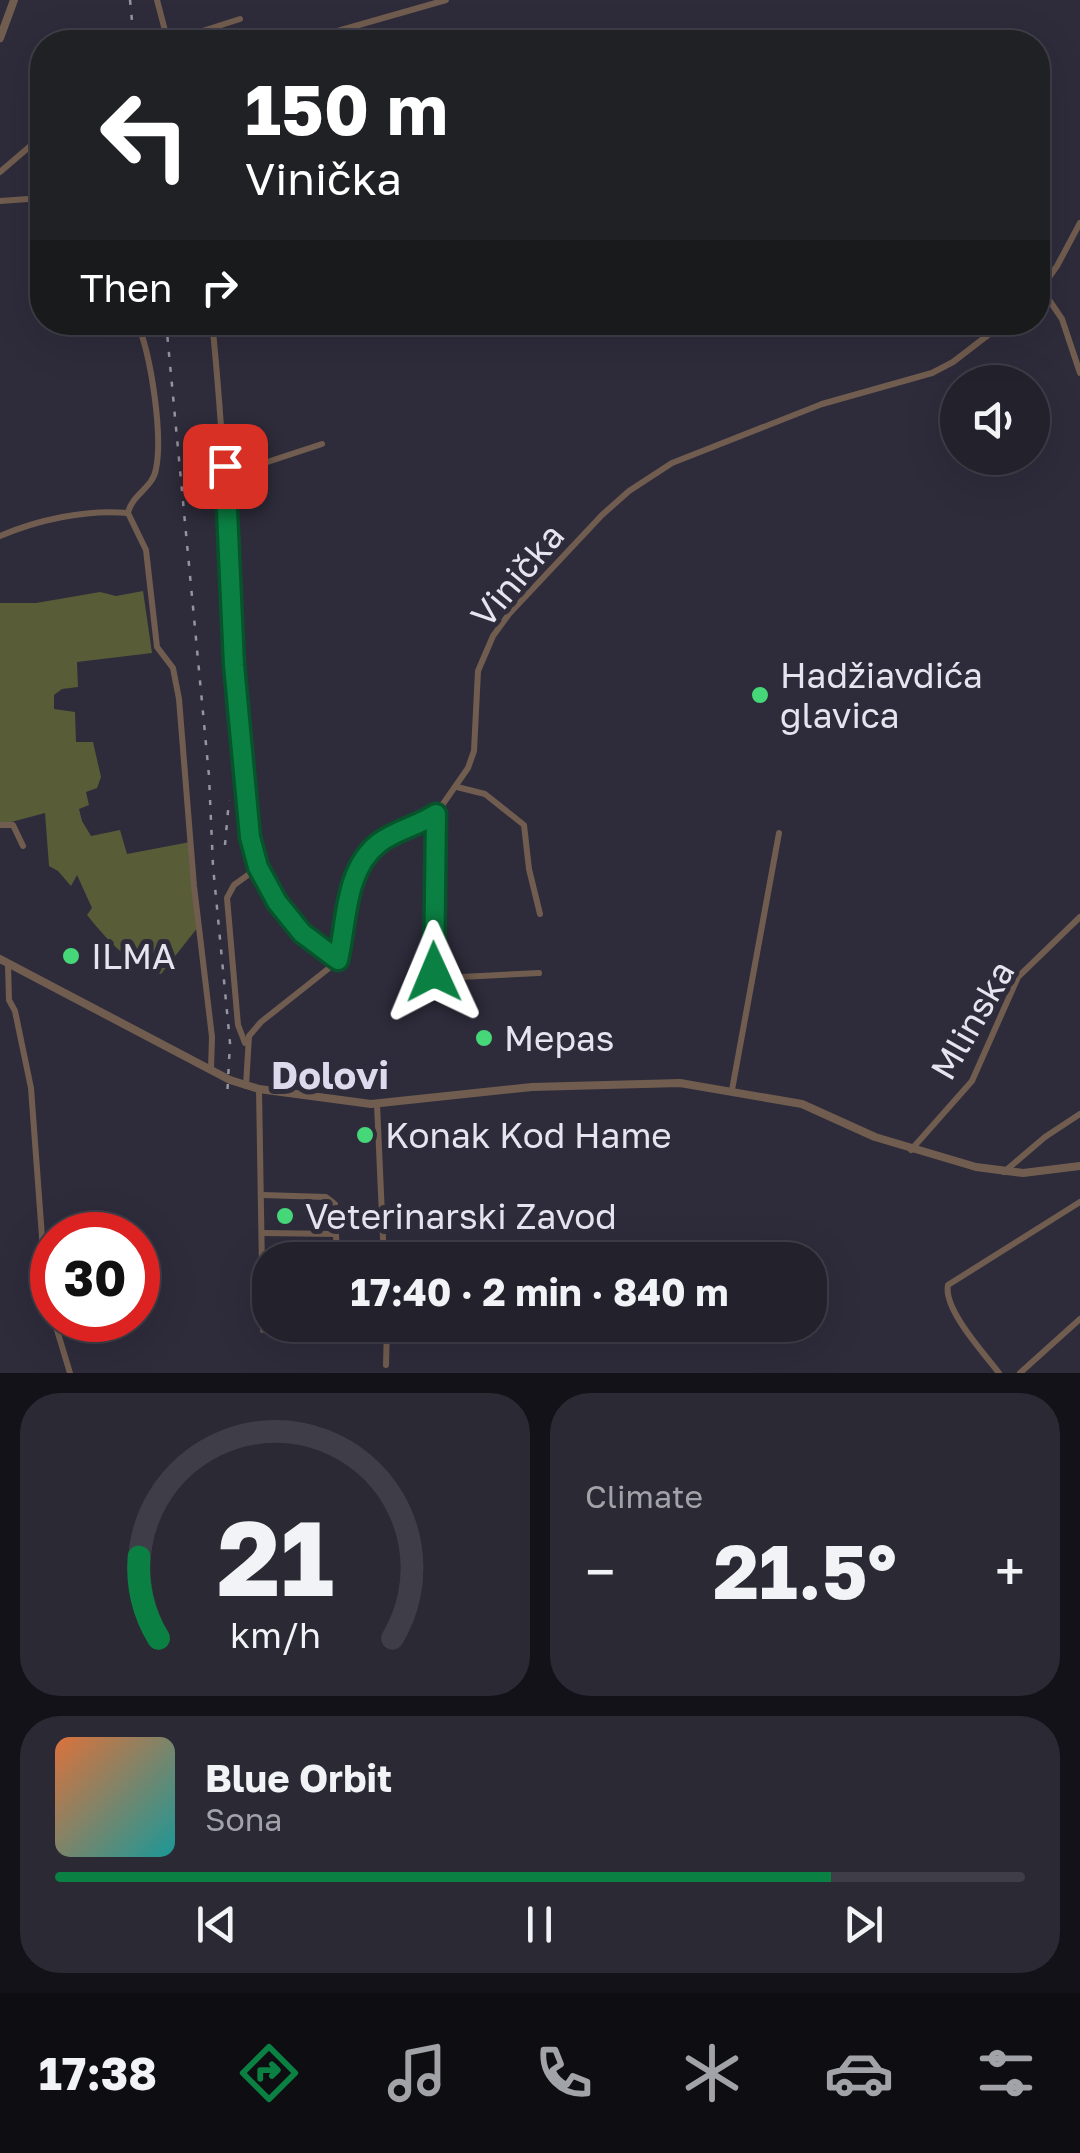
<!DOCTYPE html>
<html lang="en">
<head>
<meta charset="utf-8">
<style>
	body { margin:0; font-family:"Golos Text",sans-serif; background:#2a2934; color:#f1f3f6; height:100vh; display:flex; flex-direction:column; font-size:38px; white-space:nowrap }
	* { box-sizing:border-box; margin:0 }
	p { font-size:32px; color:#a2a3a9 }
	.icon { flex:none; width:55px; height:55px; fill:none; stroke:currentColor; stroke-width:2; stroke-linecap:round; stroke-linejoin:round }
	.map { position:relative; height:1373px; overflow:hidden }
	.drawer { display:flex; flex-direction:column; gap:20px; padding:20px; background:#131218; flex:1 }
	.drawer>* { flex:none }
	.banner { position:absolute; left:30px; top:30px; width:1020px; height:305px; border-radius:40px; box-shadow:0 10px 40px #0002,0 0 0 2px #3f3e48; background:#202124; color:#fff; overflow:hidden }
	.controls { position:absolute; left:940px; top:365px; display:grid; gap:20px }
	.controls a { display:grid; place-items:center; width:110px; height:110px; border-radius:50%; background:#22212c; box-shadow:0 10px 40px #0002,0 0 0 2px #3f3e48; font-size:50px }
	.speed { position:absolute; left:30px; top:1212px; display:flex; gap:20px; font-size:50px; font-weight:700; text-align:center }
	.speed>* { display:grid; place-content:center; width:130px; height:130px; border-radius:50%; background:#22212c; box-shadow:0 10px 40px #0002,0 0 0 2px #3f3e48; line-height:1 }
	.speed .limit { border:15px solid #d22; background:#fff; color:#111 }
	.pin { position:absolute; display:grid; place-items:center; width:85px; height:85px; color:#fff; margin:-42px; border-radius:20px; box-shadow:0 5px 15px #0006 }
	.me { position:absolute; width:110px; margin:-55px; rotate:359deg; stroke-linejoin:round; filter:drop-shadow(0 0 8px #0008) }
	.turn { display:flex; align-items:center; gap:35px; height:210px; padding:0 50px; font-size:45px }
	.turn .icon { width:130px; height:130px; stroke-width:2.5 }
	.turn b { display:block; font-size:70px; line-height:85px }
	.then { display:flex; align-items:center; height:95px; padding:0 50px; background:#0003; gap:20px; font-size:38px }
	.big { font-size:75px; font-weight:700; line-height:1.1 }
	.drawer .widget { flex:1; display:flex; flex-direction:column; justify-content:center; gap:15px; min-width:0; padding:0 35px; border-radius:40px; background:#2a2934 }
	.drawer .dial { align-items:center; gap:0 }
	.dial svg { height:260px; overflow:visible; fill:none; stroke:#3f3e48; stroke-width:7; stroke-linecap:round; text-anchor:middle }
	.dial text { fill:#f1f3f6; stroke:none }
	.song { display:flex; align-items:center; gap:30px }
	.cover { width:120px; height:120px; border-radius:15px; background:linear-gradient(135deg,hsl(20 70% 55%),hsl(180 70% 35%)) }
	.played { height:10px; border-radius:5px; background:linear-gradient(90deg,#0b8043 80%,#3f3e48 80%) }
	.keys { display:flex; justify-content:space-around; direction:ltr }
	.heat { display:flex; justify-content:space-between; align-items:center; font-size:55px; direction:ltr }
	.drawer .tiles { flex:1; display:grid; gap:20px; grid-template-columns:1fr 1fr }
	.widget:last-child { grid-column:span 2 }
	.trip { position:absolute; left:252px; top:1242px; width:575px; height:100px; border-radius:40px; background:#22212c; box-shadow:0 10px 40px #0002,0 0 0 2px #3f3e48; font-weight:700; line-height:100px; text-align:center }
	.menu { display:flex; height:160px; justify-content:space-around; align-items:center; background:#0e0d12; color:#a2a3a9 }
	.menu .icon { width:70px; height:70px }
	.menu .active { color:#0b8043 }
	.menu b { font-size:45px; color:#f1f3f6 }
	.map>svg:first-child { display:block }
	.green { fill:#585c37 }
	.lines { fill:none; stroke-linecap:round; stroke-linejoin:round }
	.minor { stroke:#715d4f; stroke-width:6 }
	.tertiary { stroke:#715d4f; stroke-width:8 }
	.rail { stroke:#9594a0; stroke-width:2.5; stroke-dasharray:5 10; stroke-linecap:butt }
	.route-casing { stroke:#07532c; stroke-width:25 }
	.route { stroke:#0b8043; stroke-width:18 }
	.poi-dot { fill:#46d779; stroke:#2e2c3b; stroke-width:4 }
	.labels { text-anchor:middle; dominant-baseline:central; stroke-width:10; stroke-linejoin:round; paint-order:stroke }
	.street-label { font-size:35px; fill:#e6e5ef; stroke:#2e2c3b }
	.poi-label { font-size:35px; fill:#e6e5ef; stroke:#2e2c3b; text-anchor:start }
	.neighbourhood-label { font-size:38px; font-weight:bold; fill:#dddaee; stroke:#2e2c3b }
</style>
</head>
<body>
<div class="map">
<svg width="1080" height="1373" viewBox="0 0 1080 1373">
	<rect width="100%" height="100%" fill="#2e2c3b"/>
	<!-- green -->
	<path class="green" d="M143,591L152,653L77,662L78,687L62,689L54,695V709L75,712L76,742H93L101,777L97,788L86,792L89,805L79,809L82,821L91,836L120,830L127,854L190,842L198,927L161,974C130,965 108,941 87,915L92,908L77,875L71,886L58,871L49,866L45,813L0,825V603H36L100,592L116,596Z"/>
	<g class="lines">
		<!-- minor -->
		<g class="minor">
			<path d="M157,0L168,42"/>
			<path d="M168,42L240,19"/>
			<path d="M299,42L446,0"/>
			<path d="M0,172L42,136"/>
			<path d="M0,201L42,198"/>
			<path d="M1041,288L1062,319L1080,373"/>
			<path d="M1038,293L1057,266L1080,223"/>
			<path d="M212,322C226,452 229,582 239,711C243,763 240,820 260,870C275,908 304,939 338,961"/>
			<path d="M213,329L242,322"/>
			<path d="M225,466L249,468L322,444"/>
			<path d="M128,513L146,550L157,647L173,668L179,699L194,886L212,1037L211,1069"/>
			<path d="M128,513C132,494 153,488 156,469C163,434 151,355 137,322"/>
			<path d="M0,536C37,520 87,509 128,513"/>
			<path d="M457,787L485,794L524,825L529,869L540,914"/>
			<path d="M436,814V975L441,978L539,973"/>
			<path d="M0,825H13L23,846"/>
			<path d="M8,965L9,1000L15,1011L31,1088L44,1264L52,1315"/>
			<path d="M245,1043L238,1025L227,898L234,885L259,867"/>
			<path d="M246,1086L249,1036L261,1022L338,961L349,898L368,855L391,836L436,814L468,768L474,751L478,671L493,636L509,614L602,515L629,491L672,463L822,404L932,373L953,362L1005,322"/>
			<path d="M259,1089L263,1330"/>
			<path d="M732,1090L779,833"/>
			<path d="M377,1104L384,1260"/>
			<path d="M911,1150L972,1081L1018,977L1080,917"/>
			<path d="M1004,1172L1045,1137L1080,1114"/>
			<path d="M262,1195L326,1197L335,1204L336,1234L263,1233"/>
			<path d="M336,1234L337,1260"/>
			<path d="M54,1320L70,1373"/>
			<path d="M386,1365L387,1325"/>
			<path d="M999,1373C984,1353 943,1309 948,1285L1080,1202"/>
			<path d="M1020,1373L1080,1319"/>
		</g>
		<!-- tertiary -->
		<g class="tertiary">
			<path d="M0,38L14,0"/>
			<path d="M0,959L230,1080L259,1089L371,1104L532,1087L680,1083L802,1104L875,1137L976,1167L1023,1173L1080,1166"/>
		</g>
		<!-- rail -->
		<g class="rail">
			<path d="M130,0L134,42"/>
			<path d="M166,322L209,776L213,866L230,1043L227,1099"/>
			<path d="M225,845L229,800"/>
		</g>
	</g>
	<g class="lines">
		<!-- route casing -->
		<g class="route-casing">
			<path id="route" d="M225,466L234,665L250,837L258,867L277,902L302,933L338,960C347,923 344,870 379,843C396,830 418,826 436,814L434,972"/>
		</g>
		<!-- route -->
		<use href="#route" class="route"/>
	</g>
	<!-- markers -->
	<g class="poi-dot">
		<circle cx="760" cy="695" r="10"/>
		<circle cx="71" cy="956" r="10"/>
		<circle cx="484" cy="1038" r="10"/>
		<circle cx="365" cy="1135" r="10"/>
		<circle cx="285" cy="1216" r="10"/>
	</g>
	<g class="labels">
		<!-- street labels -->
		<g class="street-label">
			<text transform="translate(517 575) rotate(-50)">Vinička</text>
			<text transform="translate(972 1020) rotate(-60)">Mlinska</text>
		</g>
		<!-- poi labels -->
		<g class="poi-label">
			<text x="780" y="675">Hadžiavdića<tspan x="780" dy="40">glavica</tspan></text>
			<text x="91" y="956">ILMA</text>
			<text x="504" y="1038">Mepas</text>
			<text x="385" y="1135">Konak Kod Hame</text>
			<text x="305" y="1216">Veterinarski Zavod</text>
		</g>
		<!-- neighbourhood labels -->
		<g class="neighbourhood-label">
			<text x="330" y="1074">Dolovi</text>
		</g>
	</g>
</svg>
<div class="controls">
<a><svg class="icon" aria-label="sound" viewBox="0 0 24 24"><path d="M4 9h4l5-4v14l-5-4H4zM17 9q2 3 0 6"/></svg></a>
</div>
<div class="speed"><div class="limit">30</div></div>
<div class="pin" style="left:225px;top:466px;background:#d93025"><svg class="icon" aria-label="arrive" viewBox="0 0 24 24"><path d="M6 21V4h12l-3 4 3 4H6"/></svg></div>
<svg class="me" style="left:434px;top:972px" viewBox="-20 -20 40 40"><path d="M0-17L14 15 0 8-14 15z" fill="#0b8043" stroke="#fff" stroke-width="4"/></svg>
<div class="trip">17:40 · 2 min · 840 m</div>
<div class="banner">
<div class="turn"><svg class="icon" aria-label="left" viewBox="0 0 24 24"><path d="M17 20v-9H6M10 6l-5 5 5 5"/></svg><div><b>150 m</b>Vinička</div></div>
<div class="then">Then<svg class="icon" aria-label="right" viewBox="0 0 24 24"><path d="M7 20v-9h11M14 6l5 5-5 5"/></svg></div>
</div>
</div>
<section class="drawer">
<div class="tiles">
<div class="widget dial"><svg viewBox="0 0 100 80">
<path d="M14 69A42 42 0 1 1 86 69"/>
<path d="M14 69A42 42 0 0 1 8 44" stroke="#0b8043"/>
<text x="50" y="56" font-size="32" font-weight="700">21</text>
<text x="50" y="72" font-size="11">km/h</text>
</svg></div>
<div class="widget"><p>Climate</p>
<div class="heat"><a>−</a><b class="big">21.5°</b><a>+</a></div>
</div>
<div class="widget">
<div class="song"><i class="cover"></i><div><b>Blue Orbit</b><p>Sona</p></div></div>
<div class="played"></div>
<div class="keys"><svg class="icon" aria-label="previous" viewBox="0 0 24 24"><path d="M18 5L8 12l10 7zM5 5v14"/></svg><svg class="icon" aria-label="pause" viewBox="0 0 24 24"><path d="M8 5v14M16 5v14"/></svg><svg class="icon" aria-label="next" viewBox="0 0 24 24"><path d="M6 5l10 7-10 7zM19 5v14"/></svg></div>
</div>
</div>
</section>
<nav class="menu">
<b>17:38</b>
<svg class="icon active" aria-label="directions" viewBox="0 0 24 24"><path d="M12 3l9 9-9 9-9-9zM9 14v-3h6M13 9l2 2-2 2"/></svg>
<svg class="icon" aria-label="music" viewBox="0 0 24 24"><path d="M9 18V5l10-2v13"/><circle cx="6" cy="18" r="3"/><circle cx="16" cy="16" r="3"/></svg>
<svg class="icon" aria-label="phone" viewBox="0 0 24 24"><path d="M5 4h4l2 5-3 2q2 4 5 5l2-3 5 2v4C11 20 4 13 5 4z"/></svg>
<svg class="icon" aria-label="climate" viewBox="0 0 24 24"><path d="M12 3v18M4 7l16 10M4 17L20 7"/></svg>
<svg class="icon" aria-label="car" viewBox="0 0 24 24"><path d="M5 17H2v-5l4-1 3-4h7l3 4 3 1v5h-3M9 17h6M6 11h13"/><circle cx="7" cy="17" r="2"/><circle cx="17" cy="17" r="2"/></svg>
<svg class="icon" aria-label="filters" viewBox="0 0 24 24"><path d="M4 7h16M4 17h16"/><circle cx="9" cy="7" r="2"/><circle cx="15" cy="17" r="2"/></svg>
</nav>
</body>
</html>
